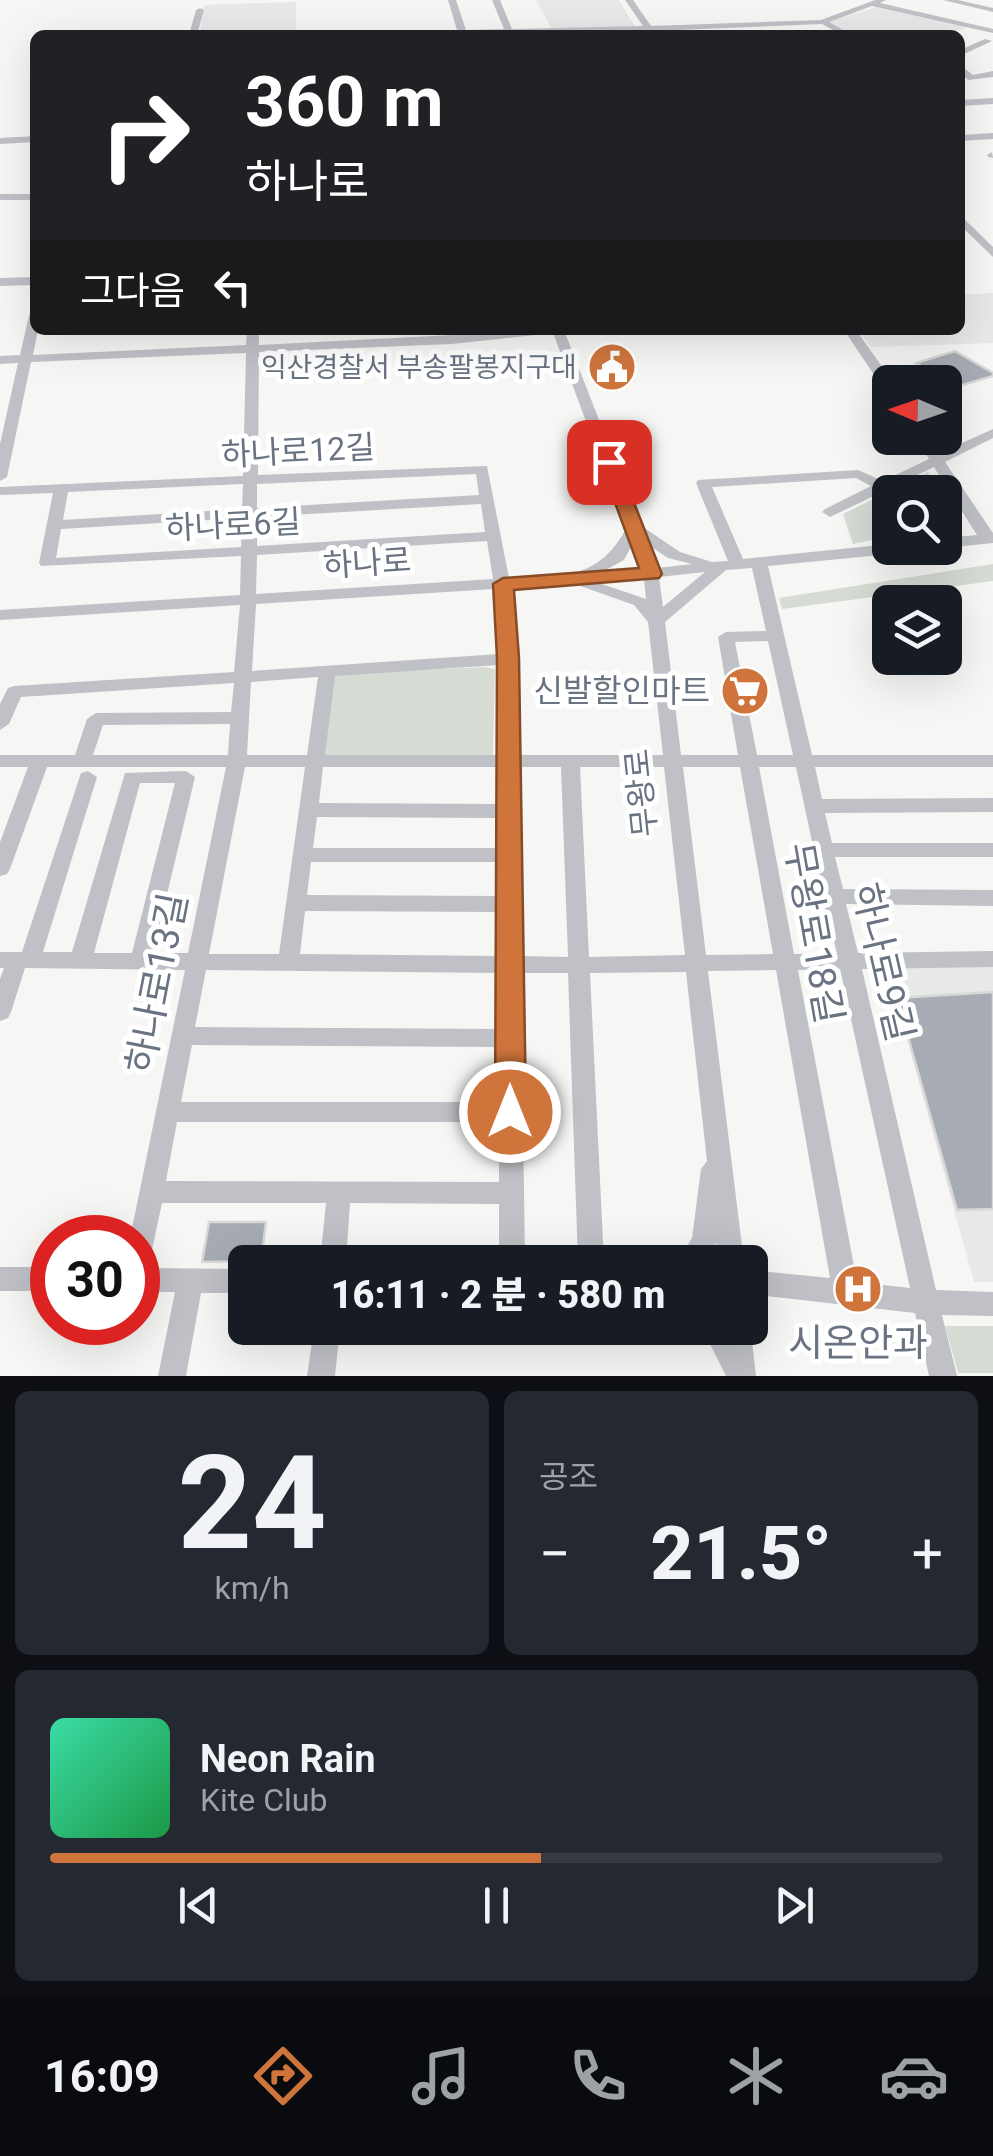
<!DOCTYPE html>
<html lang="ko">
<head>
<meta charset="utf-8">
<style>
	body { margin:0; font-family:Roboto,"Noto Sans KR",sans-serif; background:#242831; color:#f1f3f6; height:100vh; display:flex; flex-direction:column; font-size:38px; white-space:nowrap }
	* { box-sizing:border-box; margin:0 }
	p { font-size:32px; color:#9ea1a6 }
	.icon { flex:none; width:55px; height:55px; fill:none; stroke:currentColor; stroke-width:2; stroke-linecap:round; stroke-linejoin:round }
	.map { position:relative; height:1376px; overflow:hidden }
	.details { display:flex; flex-direction:column; gap:15px; padding:15px; background:#0d0f14; flex:1 }
	.details>* { flex:none }
	.hud { position:absolute; left:30px; top:30px; width:935px; height:305px; border-radius:15px; box-shadow:0 10px 40px #0002; background:#202124; color:#fff; overflow:hidden }
	.needle { width:65px; rotate:272deg }
	.controls { position:absolute; left:872px; top:365px; display:grid; gap:20px }
	.controls a { display:grid; place-items:center; width:90px; height:90px; border-radius:15px; background:#171b24; box-shadow:0 10px 40px #0002; font-size:50px }
	.speed { position:absolute; left:30px; top:1215px; display:flex; gap:20px; font-size:50px; font-weight:700; text-align:center }
	.speed>* { display:grid; place-content:center; width:130px; height:130px; border-radius:50%; background:#171b24; box-shadow:0 10px 40px #0002; line-height:1 }
	.speed .limit { border:15px solid #d22; background:#fff; color:#111 }
	.pin { position:absolute; display:grid; place-items:center; width:85px; height:85px; color:#fff; margin:-42px; border-radius:20px; box-shadow:0 5px 15px #0006 }
	.me { position:absolute; width:110px; margin:-55px; rotate:0deg; stroke-linejoin:round; filter:drop-shadow(0 0 8px #0008) }
	.turn { display:flex; align-items:center; gap:35px; height:210px; padding:0 50px; font-size:45px }
	.turn .icon { width:130px; height:130px; stroke-width:2.5 }
	.turn b { display:block; font-size:70px; line-height:85px }
	.then { display:flex; align-items:center; height:95px; padding:0 50px; background:#0003; gap:20px; font-size:38px }
	.big { font-size:75px; font-weight:800; line-height:1.1 }
	.details .widget { flex:1; display:flex; flex-direction:column; justify-content:center; gap:15px; min-width:0; padding:0 35px; border-radius:15px; background:#242831 }
	.details .dial { align-items:center; gap:0 }
	.dial b { font-size:130px; line-height:1 }
	.song { display:flex; align-items:center; gap:30px }
	.cover { width:120px; height:120px; border-radius:15px; background:linear-gradient(135deg,hsl(160 70% 55%),hsl(140 70% 35%)) }
	.played { height:10px; border-radius:5px; background:linear-gradient(90deg,#cf753c 55%,#363941 55%) }
	.keys { display:flex; justify-content:space-around; direction:ltr }
	.heat { display:flex; justify-content:space-between; align-items:center; font-size:55px; direction:ltr }
	.details .tiles { flex:1; display:grid; gap:15px; grid-template-columns:1fr 1fr }
	.widget:last-child { grid-column:span 2 }
	.trip { position:absolute; left:228px; top:1245px; width:540px; height:100px; border-radius:15px; background:#171b24; box-shadow:0 10px 40px #0002; font-weight:800; line-height:100px; text-align:center }
	.menu { display:flex; height:160px; justify-content:space-around; align-items:center; background:#090b0e; color:#9ea1a6 }
	.menu .icon { width:70px; height:70px }
	.menu .current { color:#cf753c }
	.menu b { font-size:45px; color:#f1f3f6 }
	.map>svg:first-child { display:block }
	.built { fill:#e7e8e8 }
	.green { fill:#d6dbd4 }
	.building { fill:#a7acb4; stroke:#d8d8d7; stroke-width:2.5 }
	.lines { fill:none; stroke-linecap:round; stroke-linejoin:round }
	.minor { fill:#bfc1c6; fill-rule:evenodd }
	.route { fill:#cf753c; stroke:#874c27; stroke-width:2.5 }
	.labels { text-anchor:middle; dominant-baseline:central; stroke-width:10; stroke-linejoin:round; paint-order:stroke }
	.far-poi-label { font-size:28px; fill:#697382; stroke:#fff; text-anchor:end }
	.street-label { font-size:32px; fill:#697382; stroke:#fff }
	.poi-label { font-size:32px; fill:#697382; stroke:#fff; text-anchor:end }
	.near-street-label { font-size:38px; fill:#697382; stroke:#fff }
	.near-poi-label { font-size:38px; fill:#697382; stroke:#fff }
</style>
</head>
<body>
<div class="map">
<svg width="993" height="1376" viewBox="0 0 993 1376">
	<rect width="100%" height="100%" fill="#f6f7f4"/>
	<!-- built -->
	<g class="built">
		<path d="M536,0H619L635,27L552,30Z"/>
		<path d="M296,2V34L200,35L204,5Z"/>
		<path d="M876,7L967,27L947,35H854L828,22Z"/>
		<path d="M993,293V343L871,347L858,330H960V295Z"/>
		<path d="M993,960V1282H974L886,962Z"/>
	</g>
	<!-- green -->
	<g class="green">
		<path d="M928,472L939,492H890V536L853,544L843,514Z"/>
		<path d="M993,564V581L782,609L779,598Z"/>
		<path d="M485,667L495,669L493,758H320L330,680L338,674Z"/>
		<path d="M945,1326H993V1373H958Z"/>
	</g>
	<!-- building -->
	<g class="building">
		<path d="M955,351L993,373V376L956,387L916,363Z"/>
		<path d="M993,992V1209L957,1210L897,998Z"/>
		<path d="M209,1222H266L261,1261L202,1262Z"/>
	</g>
	<g class="lines">
		<!-- minor -->
		<g class="minor">
			<path d="M448,0H456L466,30L504,29L492,0H500L512,29L643,26L625,0H633L651,26L821,20L875,0H886L880,3L993,29V33L872,6L829,22L852,35H842L822,24L654,31L657,35H649L646,31L350,35L354,33L457,30Z"/>
			<path d="M943,0H958L993,8V12Z"/>
			<path d="M200,8L204,10L197,35H189L196,10Z"/>
			<path d="M985,39L992,41L960,56V50Z"/>
			<path d="M960,65L973,75L993,71V77L968,80L960,73Z"/>
			<path d="M993,98V104L960,106V100Z"/>
			<path d="M993,133V139L960,141V135Z"/>
			<path d="M35,136V142L0,144V138Z"/>
			<path d="M992,152L993,158L988,157L987,155Z"/>
			<rect x="0" y="194" width="35" height="6"/>
			<path d="M960,215L993,247V257L960,225Z"/>
			<path d="M35,277V285L0,286V278Z"/>
			<path d="M35,311V330H38L33,355L246,345L247,330H259V345L551,330L545,334L452,344L259,352L258,475L487,466L509,578C563,575 597,581 626,529L552,330H564L640,525L680,552L712,562L728,561L696,483L698,480L858,470L883,481L929,459L916,438H930L940,453L993,429V438L945,462L993,533V543L945,548H944L945,538L977,535L934,467L830,517L822,512L825,509L871,486L856,478L712,487L743,559L890,544V548H909L901,553L768,566L812,755H993V767H815L822,799L993,798V812L825,813L832,843H993V857H835L843,889L993,890V906L846,904L858,953L993,951V967L862,969L936,1290L993,1292V1316L942,1315L957,1376H929L915,1313L750,1294V1270L830,1278L776,970L708,971L744,1262H718L716,1243L704,1262H677L692,1238L701,1169L707,1161L686,972L590,973L604,1262H578L568,973H521L525,1262H499V1204L350,1203L346,1262H320L326,1203H162L148,1268L245,1269V1293H201L186,1376H158L175,1292H138V1238H130L185,970L25,968L11,1012L8,1018L0,1021V979L4,968H0V952H22L81,773L88,771L97,777L43,952H72L125,773L186,771L195,777L153,953H188L226,767H47L10,869L7,874L0,876V842L28,767H0V755H75L87,719L96,713L231,712L234,683L21,697L9,724L0,730V704L8,688L14,686L234,672L240,605L0,620V610L240,595L241,556L41,566L39,563L53,493L0,495V487L243,476L246,353L31,362L7,477L0,481V444L18,363L0,364V356L20,355L29,315ZM476,474L479,495L257,508V484ZM243,484L242,509L63,520L68,492ZM481,504L485,532L257,546V517ZM242,518L241,547L56,558L61,529ZM487,541L493,579L256,594L257,555ZM647,544L668,558L692,564L657,568ZM632,545L641,569L600,573L624,560ZM752,568L766,631L726,632L718,637L738,755H681L665,622L726,570ZM705,572L663,607L659,577ZM644,579L646,599L596,582ZM575,584L634,605L648,622L663,755H517L515,615L510,588ZM494,589L499,615V654L252,671L256,604ZM768,641L793,755H757L735,642ZM499,665V755H325L335,676ZM318,677L307,755H247L251,682ZM230,724L228,755H93L103,725ZM245,767H305L279,954H209ZM323,767H499V804L319,803ZM517,767H561L568,957L520,956ZM580,767H664L685,955L589,957ZM683,767H740L773,954L706,955ZM759,767H796L813,846L811,850L815,855L822,896L837,953L794,954ZM140,783H175L132,953H94ZM317,817L499,818V848H313ZM311,862H499V896L307,895ZM305,911L499,912V956L300,954ZM840,969L910,1288L857,1282L798,970ZM206,970L499,973V1029L195,1027ZM192,1045L499,1047V1102H181ZM177,1122H499V1182L166,1181Z"/>
			<path d="M844,330H856L893,382H890V392L885,391Z"/>
			<rect x="0" y="1267" width="52" height="24"/>
			<path d="M750,1323L756,1376H726L702,1328H750Z"/>
			<path d="M314,1328H340L335,1376H307Z"/>
		</g>
	</g>
	<!-- route -->
	<path class="route" d="M609,457L618,462L662,574L659,578L514,590L519,658L526,1112L521,1121L510,1125L499,1121L495,1112L497,658L493,584L503,578L639,568L600,462Z"/>
	<!-- icons -->
	<defs>
		<g id="civic-disc" transform="scale(2.5)"><circle r="9.5" fill="#cf753c" stroke="#fff"/><path d="M-.6-6.5H3V-4.5H.6V-3L4-1V1h2V6H-6V1h2V-1L-.6-3ZM-1.2 2.5V6h2.4V2.5Z" fill="#fff"/></g>
		<g id="supermarket-disc" transform="scale(2.5)"><circle r="9.5" fill="#cf753c" stroke="#fff"/><path d="M-6-5.5h2.5l.6 2H6L4.5 2H-2.5L-4.4-4H-6ZM-1.5 3.2a1.3 1.3 0 1 0 .1 0ZM3 3.2a1.3 1.3 0 1 0 .1 0Z" fill="#fff"/></g>
		<g id="hospital-disc" transform="scale(2.5)"><circle r="9.5" fill="#cf753c" stroke="#fff"/><path d="M-5-5h3v3.5h4V-5h3V5h-3V1.5h-4V5h-3Z" fill="#fff"/></g>
	</defs>
	<g fill-rule="evenodd">
		<use href="#civic-disc" x="612" y="367"/>
		<use href="#supermarket-disc" x="745" y="691"/>
		<use href="#hospital-disc" x="858" y="1289"/>
	</g>
	<g class="labels">
		<!-- far-poi labels -->
		<g class="far-poi-label">
			<text x="577" y="367">익산경찰서 부송팔봉지구대</text>
		</g>
		<!-- street labels -->
		<g class="street-label">
			<text transform="translate(298 451) rotate(-3)">하나로12길</text>
			<text transform="translate(233 525) rotate(-3)">하나로6길</text>
			<text transform="translate(367 563) rotate(-4)">하나로</text>
			<text transform="translate(641 793) rotate(-96)">무왕로</text>
		</g>
		<!-- poi labels -->
		<g class="poi-label">
			<text x="710" y="691">신발할인마트</text>
		</g>
		<!-- near-street labels -->
		<g class="near-street-label">
			<text transform="translate(814 933) rotate(80)">무왕로18길</text>
			<text transform="translate(883 962) rotate(77)">하나로9길</text>
			<text transform="translate(157 983) rotate(-79)">하나로13길</text>
		</g>
		<!-- near-poi labels -->
		<g class="near-poi-label">
			<text x="858" y="1343">시온안과</text>
		</g>
	</g>
</svg>
<div class="controls">
<a><svg class="needle" viewBox="-14 -14 28 28"><path d="M0-13l5 13h-10z" fill="#e53935"/><path d="M0 13l5-13h-10z" fill="#9ea1a6"/></svg></a>
<a><svg class="icon" aria-label="search" viewBox="0 0 24 24"><circle cx="10" cy="10" r="6"/><path d="M15 15l6 6"/></svg></a>
<a><svg class="icon" aria-label="layers" viewBox="0 0 24 24"><path d="M12 4l9 5-9 5-9-5zM3 14l9 5 9-5"/></svg></a>
</div>
<div class="speed"><div class="limit">30</div></div>
<div class="pin" style="left:609px;top:462px;background:#d93025"><svg class="icon" aria-label="arrive" viewBox="0 0 24 24"><path d="M6 21V4h12l-3 4 3 4H6"/></svg></div>
<svg class="me" style="left:510px;top:1112px" viewBox="-20 -20 40 40"><circle r="17" fill="#cf753c" stroke="#fff" stroke-width="3"/><path d="M0-11L8 9 0 5-8 9z" fill="#fff"/></svg>
<div class="trip">16:11 · 2 분 · 580 m</div>
<div class="hud">
<div class="turn"><svg class="icon" aria-label="right" viewBox="0 0 24 24"><path d="M7 20v-9h11M14 6l5 5-5 5"/></svg><div><b>360 m</b>하나로</div></div>
<div class="then">그다음<svg class="icon" aria-label="left" viewBox="0 0 24 24"><path d="M17 20v-9H6M10 6l-5 5 5 5"/></svg></div>
</div>
</div>
<section class="details">
<div class="tiles">
<div class="widget dial"><b>24</b><p>km/h</p></div>
<div class="widget"><p>공조</p>
<div class="heat"><a>−</a><b class="big">21.5°</b><a>+</a></div>
</div>
<div class="widget">
<div class="song"><i class="cover"></i><div><b>Neon Rain</b><p>Kite Club</p></div></div>
<div class="played"></div>
<div class="keys"><svg class="icon" aria-label="previous" viewBox="0 0 24 24"><path d="M18 5L8 12l10 7zM5 5v14"/></svg><svg class="icon" aria-label="pause" viewBox="0 0 24 24"><path d="M8 5v14M16 5v14"/></svg><svg class="icon" aria-label="next" viewBox="0 0 24 24"><path d="M6 5l10 7-10 7zM19 5v14"/></svg></div>
</div>
</div>
</section>
<nav class="menu">
<b>16:09</b>
<svg class="icon current" aria-label="directions" viewBox="0 0 24 24"><path d="M12 3l9 9-9 9-9-9zM9 14v-3h6M13 9l2 2-2 2"/></svg>
<svg class="icon" aria-label="music" viewBox="0 0 24 24"><path d="M9 18V5l10-2v13"/><circle cx="6" cy="18" r="3"/><circle cx="16" cy="16" r="3"/></svg>
<svg class="icon" aria-label="phone" viewBox="0 0 24 24"><path d="M5 4h4l2 5-3 2q2 4 5 5l2-3 5 2v4C11 20 4 13 5 4z"/></svg>
<svg class="icon" aria-label="climate" viewBox="0 0 24 24"><path d="M12 3v18M4 7l16 10M4 17L20 7"/></svg>
<svg class="icon" aria-label="car" viewBox="0 0 24 24"><path d="M5 17H2v-5l4-1 3-4h7l3 4 3 1v5h-3M9 17h6M6 11h13"/><circle cx="7" cy="17" r="2"/><circle cx="17" cy="17" r="2"/></svg>
</nav>
</body>
</html>
